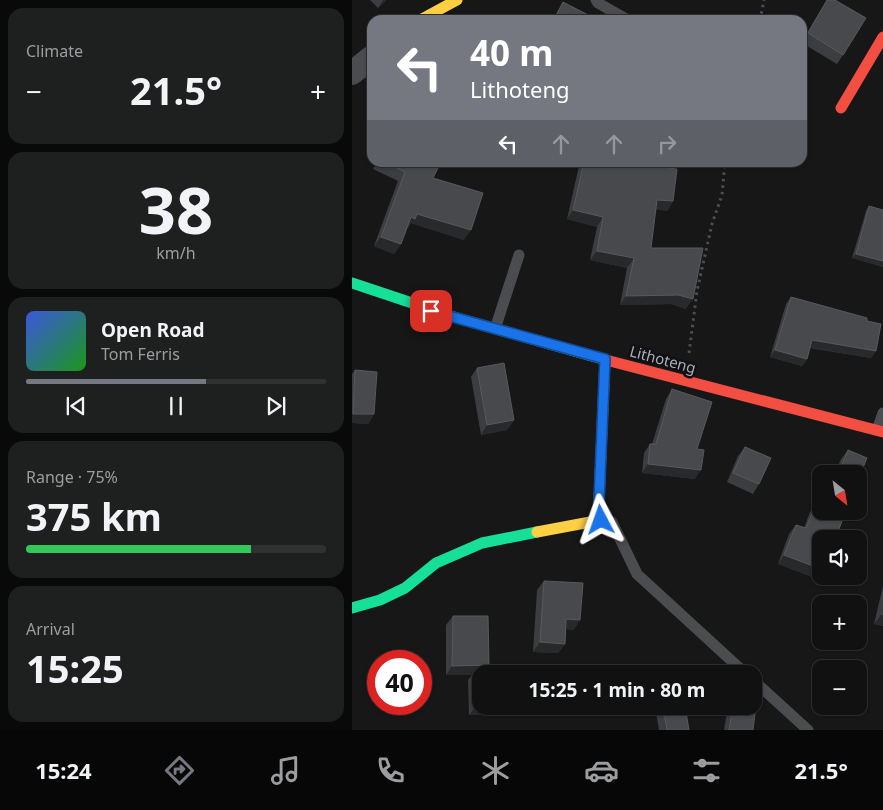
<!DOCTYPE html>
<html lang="en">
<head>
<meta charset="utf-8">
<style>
	body { margin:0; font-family:"Noto Sans",sans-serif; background:#1e1f1f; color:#f1f3f6; height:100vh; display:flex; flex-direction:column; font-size:19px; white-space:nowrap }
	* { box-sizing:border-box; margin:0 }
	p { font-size:16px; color:#9c9d9f }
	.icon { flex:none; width:28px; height:28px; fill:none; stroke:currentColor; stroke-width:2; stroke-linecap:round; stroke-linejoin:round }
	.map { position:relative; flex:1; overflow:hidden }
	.details { display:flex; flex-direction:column; gap:8px; padding:8px; background:#090909; width:352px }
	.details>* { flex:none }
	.guide { position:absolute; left:15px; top:15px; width:440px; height:152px; border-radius:15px; box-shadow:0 1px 4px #0004,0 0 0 1px #303131; background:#757880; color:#fff; overflow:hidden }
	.needle { width:32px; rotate:150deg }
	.controls { position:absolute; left:460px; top:465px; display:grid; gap:10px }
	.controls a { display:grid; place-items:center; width:55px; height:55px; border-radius:10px; background:#111; box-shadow:0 1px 4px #0004,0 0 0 1px #303131; font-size:25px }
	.speed { position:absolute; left:15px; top:650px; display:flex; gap:10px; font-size:25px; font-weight:700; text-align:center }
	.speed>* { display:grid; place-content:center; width:65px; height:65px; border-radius:50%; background:#111; box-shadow:0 1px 4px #0004,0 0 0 1px #303131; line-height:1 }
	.speed .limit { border:8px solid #d22; background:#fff; color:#111 }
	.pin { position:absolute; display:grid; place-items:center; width:42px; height:42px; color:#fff; margin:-21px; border-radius:10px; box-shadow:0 2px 8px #0006 }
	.me { position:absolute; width:55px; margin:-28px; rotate:356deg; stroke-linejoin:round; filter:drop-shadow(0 0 4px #0008) }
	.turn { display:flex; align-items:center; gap:18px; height:105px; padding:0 20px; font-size:22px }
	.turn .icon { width:65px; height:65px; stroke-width:2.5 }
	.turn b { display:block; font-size:35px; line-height:42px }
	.lanes { display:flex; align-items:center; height:48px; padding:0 20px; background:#0003; justify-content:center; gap:25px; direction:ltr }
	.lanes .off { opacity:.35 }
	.big { font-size:38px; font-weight:700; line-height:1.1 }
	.details .tile { flex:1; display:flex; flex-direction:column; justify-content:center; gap:8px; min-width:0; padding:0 18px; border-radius:15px; background:#1e1f1f }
	.details .dial { align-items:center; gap:0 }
	.dial b { font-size:65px; line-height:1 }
	.song { display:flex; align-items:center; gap:15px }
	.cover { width:60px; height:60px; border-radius:8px; background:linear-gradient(135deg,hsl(230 70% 55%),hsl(120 70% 35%)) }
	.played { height:5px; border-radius:2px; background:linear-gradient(90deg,#757880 60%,#303131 60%) }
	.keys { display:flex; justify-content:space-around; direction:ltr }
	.heat { display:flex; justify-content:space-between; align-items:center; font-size:28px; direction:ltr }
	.charge { height:8px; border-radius:4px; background:linear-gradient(90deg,#34c759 75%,#303131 0) }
	.trip { position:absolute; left:120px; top:665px; width:290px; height:50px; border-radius:15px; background:#111; box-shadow:0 1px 4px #0004,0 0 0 1px #303131; font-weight:700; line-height:50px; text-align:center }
	.menu { display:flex; height:80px; justify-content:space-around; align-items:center; background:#070707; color:#9c9d9f }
	.menu .icon { width:35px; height:35px }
	.menu .current { color:#757880 }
	.menu b { font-size:22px; color:#f1f3f6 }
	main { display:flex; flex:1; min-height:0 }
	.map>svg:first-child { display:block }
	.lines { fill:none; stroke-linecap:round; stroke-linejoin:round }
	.path { stroke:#4d4e52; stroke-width:3; stroke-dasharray:2.5 4; stroke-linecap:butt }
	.lane { stroke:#4b4c50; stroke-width:11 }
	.street { stroke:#4b4c50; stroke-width:24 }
	.fast { stroke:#16e098; stroke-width:11 }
	.slow { stroke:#ffcf43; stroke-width:11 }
	.jam { stroke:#f24e42; stroke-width:11 }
	.wall { fill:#3c3d40 }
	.shaded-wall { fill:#28292a }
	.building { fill:#48494d; stroke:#57595e }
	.route-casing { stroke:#114b97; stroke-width:12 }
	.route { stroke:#1a73e8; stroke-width:9 }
	.labels { text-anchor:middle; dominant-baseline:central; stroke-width:5; stroke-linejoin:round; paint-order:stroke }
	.street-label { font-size:15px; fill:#a8adb8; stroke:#111113 }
</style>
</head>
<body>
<main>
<section class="details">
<div class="tile"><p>Climate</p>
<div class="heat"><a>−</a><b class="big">21.5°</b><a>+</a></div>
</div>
<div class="tile dial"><b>38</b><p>km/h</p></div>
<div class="tile">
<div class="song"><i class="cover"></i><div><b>Open Road</b><p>Tom Ferris</p></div></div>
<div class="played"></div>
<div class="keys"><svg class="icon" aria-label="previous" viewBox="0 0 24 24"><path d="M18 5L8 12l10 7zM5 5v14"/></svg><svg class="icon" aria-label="pause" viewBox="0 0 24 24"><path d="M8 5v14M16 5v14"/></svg><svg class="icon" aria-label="next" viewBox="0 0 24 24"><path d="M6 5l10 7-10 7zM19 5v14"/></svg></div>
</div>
<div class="tile"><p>Range · 75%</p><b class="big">375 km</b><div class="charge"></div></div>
<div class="tile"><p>Arrival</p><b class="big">15:25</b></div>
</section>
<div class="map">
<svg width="531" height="730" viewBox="0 0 531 730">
	<rect width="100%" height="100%" fill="#171717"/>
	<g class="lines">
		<!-- path -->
		<g class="path">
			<path d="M408,20L412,0"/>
			<path d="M337,353L345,291L360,224L370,195L373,162"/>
		</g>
		<!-- lane -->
		<g class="lane">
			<path d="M244,0L246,3L276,20"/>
			<path d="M143,329L167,255"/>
			<path d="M525,430L531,413"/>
			<path d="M250,520L260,522L285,574L394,674"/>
			<path d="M401,680L456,730"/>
		</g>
		<!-- street -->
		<path class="street" d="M0,73L20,57"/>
		<!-- fast -->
		<g class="fast">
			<path d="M0,283L105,318L254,360"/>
			<path d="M0,608L28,600L53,588L84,563L130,543L185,532"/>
		</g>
		<!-- slow -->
		<g class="slow">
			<path d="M68,20L105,0"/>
			<path d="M185,532L249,520L247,501L253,359"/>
		</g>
		<!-- jam -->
		<g class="jam">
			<path d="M489,108L531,37"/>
			<path d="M254,360L531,432"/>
		</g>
	</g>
	<!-- wall -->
	<g class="wall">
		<path d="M18,0H34L26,8Z"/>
		<path d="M475,0L491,55L485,64L450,43V41Z"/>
		<path d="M211,2L241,20H201L205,12Z"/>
		<path d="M25,162H89L81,178L112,240L59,223L56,228H55L49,244L42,254L22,246L46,181L21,169Z"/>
		<path d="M230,162H260L278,167L280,164L321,201L315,211L304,209L299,248L334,309L319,304L268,305L275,268L238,260L245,227L215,219L227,166Z"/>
		<path d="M517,206L531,267L500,258L514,211Z"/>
		<path d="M439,297L515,321L524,351L519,358L458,348L455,359L450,366L418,357L434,304Z"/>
		<path d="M125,368L162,420L155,430L129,435L119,377Z"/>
		<path d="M3,370L22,414L16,424L0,423V374Z"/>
		<path d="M320,389L345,449L343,479L290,473L292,453L298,444H300L314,399Z"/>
		<path d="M393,447L407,484L401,494L375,482L386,456Z"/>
		<path d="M496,450L506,474H483L489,459Z"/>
		<path d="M465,503L471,581L426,564L437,534L444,525L452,528L458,512Z"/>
		<path d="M192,581L222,630L214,629L213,644L206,653L181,652L185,590Z"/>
		<path d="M531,586V626L522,624Z"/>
		<path d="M101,616L132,671L129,706H151L145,715H117L116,680L120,675H94V625Z"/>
		<path d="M309,706H333L337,730H307L304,713Z"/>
		<path d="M379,706H401V730H372L375,712Z"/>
	</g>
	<!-- shaded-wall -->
	<g class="shaded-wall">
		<path d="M31,0H34L26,8Z"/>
		<path d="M345,162H365L363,165Z"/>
		<path d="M305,200L321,201L315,211L298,209Z"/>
		<path d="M221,210L251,217L245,227L215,219Z"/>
		<path d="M65,214L119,230L112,240L59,223L56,228L52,227L59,217Z"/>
		<path d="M29,237L49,244L42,254L22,246Z"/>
		<path d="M245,251L282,258L275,268L238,260Z"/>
		<path d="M504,254L531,261V267L500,258Z"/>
		<path d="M326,295L341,299L334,309L319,304L268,305L274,296Z"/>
		<path d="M460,340L524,351L519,358L455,347Z"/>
		<path d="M423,350L455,359L450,366L418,357Z"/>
		<path d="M0,414H22L16,424L0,423Z"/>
		<path d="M162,420L155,430L129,435L135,425Z"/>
		<path d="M296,464L349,470L343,479L290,473Z"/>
		<path d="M432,555L469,569V576H474L471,581L426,564Z"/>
		<path d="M529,615H531V626L522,624Z"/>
		<path d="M214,619L228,620L222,630L208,629Z"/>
		<path d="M188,642L213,644L206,653L181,652Z"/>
		<path d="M137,665L131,674L123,671L120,675H94L100,666Z"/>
		<path d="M124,706H151L145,715H117Z"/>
	</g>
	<!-- building -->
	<g class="building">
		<path d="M475,0H483L514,18L491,55L456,33Z"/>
		<path d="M211,2L242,18L241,20H202Z"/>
		<path d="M33,162H89L81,178L131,193L119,230L65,214L63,219L59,217L49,244L29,237L53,172Z"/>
		<path d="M232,162H260L280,167V164L325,169L321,201L305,200L299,248H351L341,299L326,295L274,296L282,258L245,251L251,217L221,210Z"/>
		<path d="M517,206L531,210V261L504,254Z"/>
		<path d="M439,297L515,318V321L529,324L524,351L460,340L455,359L423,350Z"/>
		<path d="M152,363L162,420L135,425L125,368Z"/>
		<path d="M3,370L25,372L22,414H1Z"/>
		<path d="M320,389L360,402L345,449L352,450L349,470L296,464L298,444H304Z"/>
		<path d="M393,447L419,458L407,484L381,473Z"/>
		<path d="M496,450L515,458L506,480V474H486Z"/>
		<path d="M465,503L469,504V511H494L483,539H469V569L432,555L444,525L454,528Z"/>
		<path d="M192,581L231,583L228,620L214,619L213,644L188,642Z"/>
		<path d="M101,616H136L137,665L100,666Z"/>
		<path d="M123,671H151V674H129V706H124Z"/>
		<path d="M311,706H333L337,730H315Z"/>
		<path d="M381,706H404L401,730H377Z"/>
	</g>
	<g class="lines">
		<!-- route casing -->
		<g class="route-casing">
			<path id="route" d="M79,311L253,359L247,501L249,520"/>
		</g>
		<!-- route -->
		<use href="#route" class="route"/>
	</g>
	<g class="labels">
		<!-- street labels -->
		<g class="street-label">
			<text transform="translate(311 359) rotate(15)">Lithoteng</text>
		</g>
	</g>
</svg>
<div class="controls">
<a><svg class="needle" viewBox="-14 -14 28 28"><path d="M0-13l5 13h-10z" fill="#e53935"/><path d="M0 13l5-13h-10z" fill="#9c9d9f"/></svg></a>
<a><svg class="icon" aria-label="sound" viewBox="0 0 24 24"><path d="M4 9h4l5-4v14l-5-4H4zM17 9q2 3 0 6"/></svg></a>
<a>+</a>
<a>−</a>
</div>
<div class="speed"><div class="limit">40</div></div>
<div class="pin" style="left:79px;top:311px;background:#d93025"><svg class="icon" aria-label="arrive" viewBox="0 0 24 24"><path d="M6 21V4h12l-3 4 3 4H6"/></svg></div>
<svg class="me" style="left:249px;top:520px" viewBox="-20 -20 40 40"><path d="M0-17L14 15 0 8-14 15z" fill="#1a73e8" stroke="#fff" stroke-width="4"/></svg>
<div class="trip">15:25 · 1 min · 80 m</div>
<div class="guide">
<div class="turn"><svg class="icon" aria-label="left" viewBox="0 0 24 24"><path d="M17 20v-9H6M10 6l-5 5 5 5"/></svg><div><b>40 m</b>Lithoteng</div></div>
<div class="lanes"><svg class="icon" aria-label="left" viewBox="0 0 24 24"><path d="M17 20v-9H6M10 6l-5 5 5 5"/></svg><svg class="icon off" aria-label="ahead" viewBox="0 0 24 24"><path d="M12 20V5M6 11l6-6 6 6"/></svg><svg class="icon off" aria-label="ahead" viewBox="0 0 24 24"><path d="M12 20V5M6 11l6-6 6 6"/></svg><svg class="icon off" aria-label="right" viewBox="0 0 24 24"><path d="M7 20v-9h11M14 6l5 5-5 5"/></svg></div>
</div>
</div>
</main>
<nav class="menu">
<b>15:24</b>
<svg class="icon current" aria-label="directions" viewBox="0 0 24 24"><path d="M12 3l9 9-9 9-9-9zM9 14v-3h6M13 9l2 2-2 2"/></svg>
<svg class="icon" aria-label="music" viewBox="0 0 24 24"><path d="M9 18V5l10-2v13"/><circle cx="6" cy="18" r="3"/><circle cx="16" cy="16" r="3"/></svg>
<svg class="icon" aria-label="phone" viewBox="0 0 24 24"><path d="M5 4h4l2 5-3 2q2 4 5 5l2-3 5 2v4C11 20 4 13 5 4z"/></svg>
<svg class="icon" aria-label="climate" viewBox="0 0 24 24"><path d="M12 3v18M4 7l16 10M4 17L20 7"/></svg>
<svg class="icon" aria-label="car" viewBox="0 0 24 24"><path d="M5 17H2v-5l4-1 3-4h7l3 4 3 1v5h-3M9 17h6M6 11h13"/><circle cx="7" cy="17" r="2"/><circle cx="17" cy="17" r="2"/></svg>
<svg class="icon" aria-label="filters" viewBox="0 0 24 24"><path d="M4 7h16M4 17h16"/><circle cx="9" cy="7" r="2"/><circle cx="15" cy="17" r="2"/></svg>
<b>21.5°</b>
</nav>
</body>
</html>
